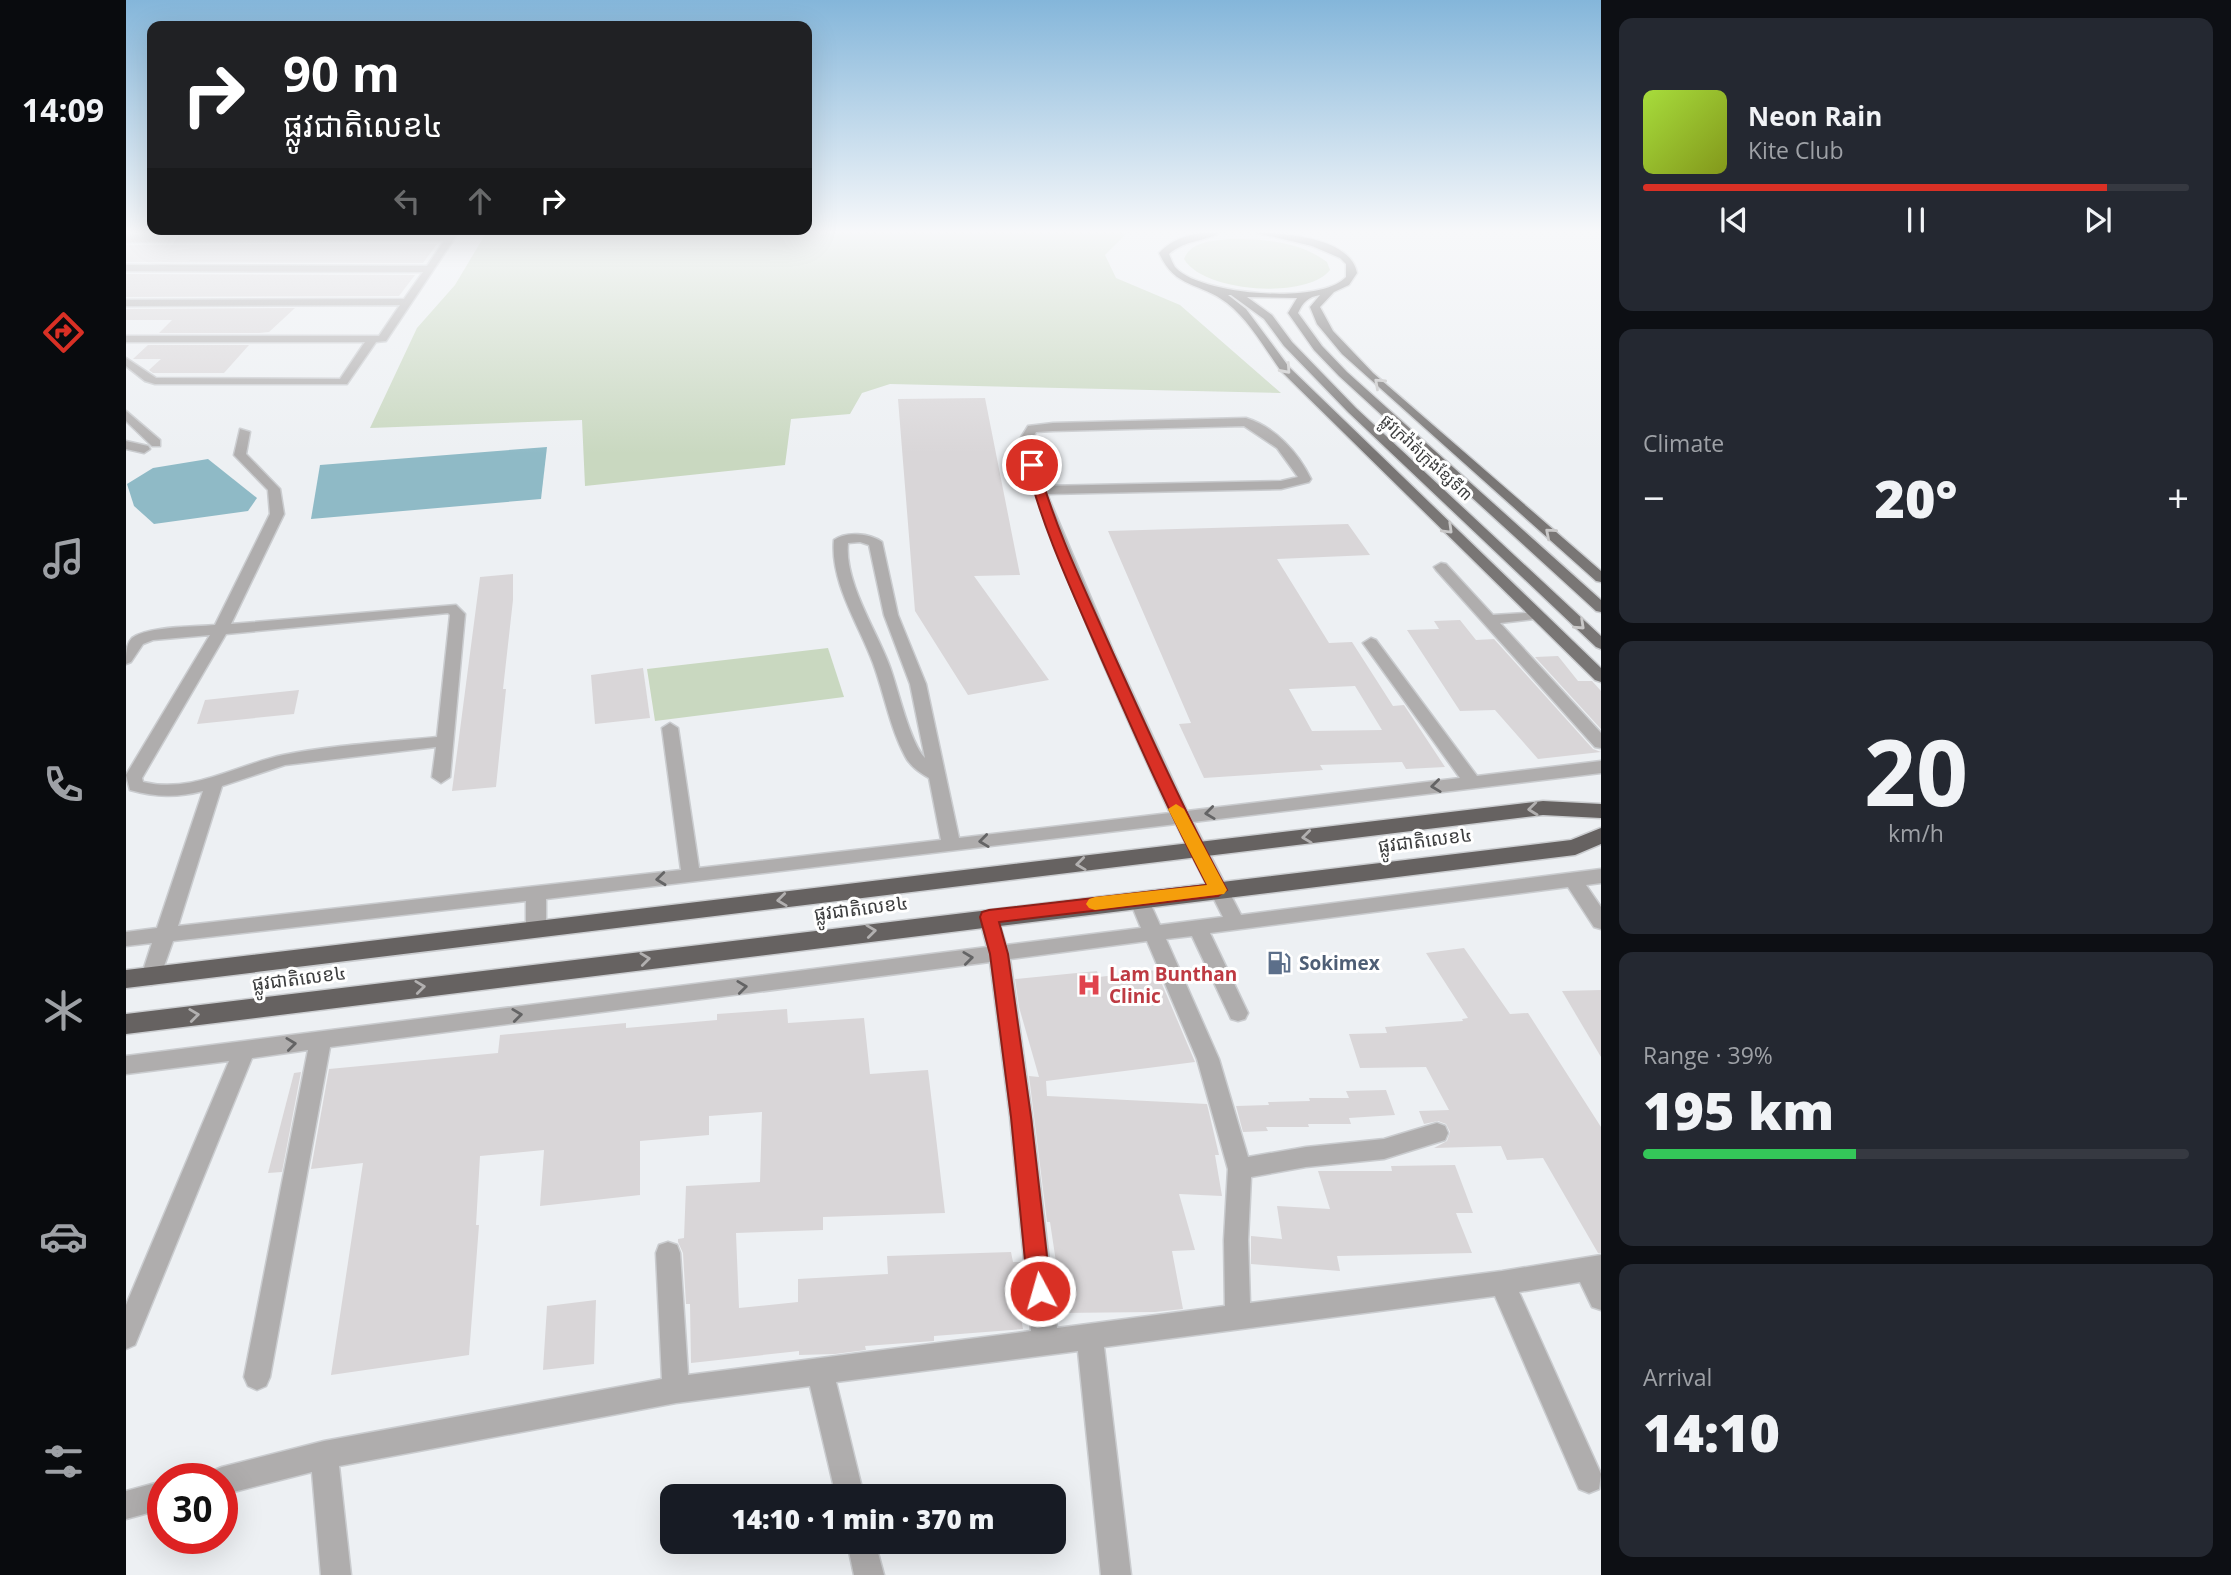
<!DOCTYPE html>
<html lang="en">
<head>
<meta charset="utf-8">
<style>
	body { margin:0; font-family:"Open Sans","Noto Sans Khmer",sans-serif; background:#242831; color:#f1f3f6; height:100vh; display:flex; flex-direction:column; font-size:26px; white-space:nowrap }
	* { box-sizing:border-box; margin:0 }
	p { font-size:23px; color:#9ea1a6 }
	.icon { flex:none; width:38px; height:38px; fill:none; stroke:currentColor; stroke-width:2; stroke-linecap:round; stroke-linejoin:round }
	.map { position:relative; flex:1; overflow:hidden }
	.side { display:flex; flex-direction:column; gap:18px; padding:18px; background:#0d0f14; width:630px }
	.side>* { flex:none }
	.top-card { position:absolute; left:21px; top:21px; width:665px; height:214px; border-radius:14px; box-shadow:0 7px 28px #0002; background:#202124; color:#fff; overflow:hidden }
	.speed { position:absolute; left:21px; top:1463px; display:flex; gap:14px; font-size:35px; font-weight:700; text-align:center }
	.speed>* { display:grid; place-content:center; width:91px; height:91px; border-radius:50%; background:#171b24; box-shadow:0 7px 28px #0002; line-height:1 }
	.speed .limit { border:10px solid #d22; background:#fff; color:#111 }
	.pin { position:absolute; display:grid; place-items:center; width:60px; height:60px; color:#fff; margin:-30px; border:4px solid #fff; border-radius:50%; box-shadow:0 2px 7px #0007 }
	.me { position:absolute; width:77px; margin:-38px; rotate:354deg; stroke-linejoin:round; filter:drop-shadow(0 0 5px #0008) }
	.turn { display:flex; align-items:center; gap:24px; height:147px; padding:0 21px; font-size:32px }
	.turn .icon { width:91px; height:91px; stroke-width:2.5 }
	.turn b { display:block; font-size:49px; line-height:60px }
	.lanes { display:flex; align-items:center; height:66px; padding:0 21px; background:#0003; justify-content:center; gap:35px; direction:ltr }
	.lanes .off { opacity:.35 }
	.big { font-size:52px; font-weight:800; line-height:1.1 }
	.side .card { flex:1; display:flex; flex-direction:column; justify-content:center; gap:10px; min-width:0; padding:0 24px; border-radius:14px; background:#242831 }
	.side .dial { align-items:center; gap:0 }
	.dial b { font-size:91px; line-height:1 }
	.song { display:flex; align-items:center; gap:21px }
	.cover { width:84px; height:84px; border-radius:10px; background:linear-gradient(135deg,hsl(80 70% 55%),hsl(70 70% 35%)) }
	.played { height:7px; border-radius:4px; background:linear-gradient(90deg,#d93025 85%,#363941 85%) }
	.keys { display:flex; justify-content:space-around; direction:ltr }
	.heat { display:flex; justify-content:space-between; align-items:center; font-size:38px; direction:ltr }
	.charge { height:10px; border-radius:5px; background:linear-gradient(90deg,#34c759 39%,#363941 0) }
	.trip { position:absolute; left:534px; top:1484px; width:406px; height:70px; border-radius:14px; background:#171b24; box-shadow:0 7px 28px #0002; font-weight:800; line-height:70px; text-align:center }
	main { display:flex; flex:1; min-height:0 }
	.menu { display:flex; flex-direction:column; width:126px; justify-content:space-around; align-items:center; background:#090b0e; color:#9ea1a6 }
	.menu .icon { width:49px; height:49px }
	.menu .selected { color:#d93025 }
	.menu b { font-size:32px; color:#f1f3f6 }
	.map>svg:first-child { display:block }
	.green { fill:#c9d8c0 }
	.water { fill:#8fbac6 }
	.building { fill:#d9d6d8; fill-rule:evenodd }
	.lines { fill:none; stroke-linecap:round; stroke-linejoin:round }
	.minor-casing { stroke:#cacccf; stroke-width:3 }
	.major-casing { stroke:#cacccf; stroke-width:3 }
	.highway-casing { stroke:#cacccf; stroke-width:3 }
	.minor { fill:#afadad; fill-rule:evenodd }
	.major { fill:#797675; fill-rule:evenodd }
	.highway { fill:#666261; fill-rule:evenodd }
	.oneway { stroke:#c9c8c8 }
	.oneway2 { stroke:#646465 }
	.oneway3 { stroke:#b2b0b0 }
	.route { fill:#d93025; stroke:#8d1f18; stroke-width:2 }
	.slow { fill:#f59e0b }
	.labels { text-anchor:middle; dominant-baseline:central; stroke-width:6; stroke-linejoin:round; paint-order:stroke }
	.far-street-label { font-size:16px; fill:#3c3d3e; stroke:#fff }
	.street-label { font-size:19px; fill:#3c3d3e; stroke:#fff }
	.service-label { font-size:19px; font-weight:bold; fill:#4e5e75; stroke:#fff; text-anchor:start }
	.health-label { font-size:19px; font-weight:bold; fill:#be3a42; stroke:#fff; text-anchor:start }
</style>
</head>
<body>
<main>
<nav class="menu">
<b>14:09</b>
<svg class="icon selected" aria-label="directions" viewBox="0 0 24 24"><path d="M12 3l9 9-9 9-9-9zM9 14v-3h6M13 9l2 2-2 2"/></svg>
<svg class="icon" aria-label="music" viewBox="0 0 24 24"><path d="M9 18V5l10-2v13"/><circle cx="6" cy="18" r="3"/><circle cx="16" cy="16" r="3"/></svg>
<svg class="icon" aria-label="phone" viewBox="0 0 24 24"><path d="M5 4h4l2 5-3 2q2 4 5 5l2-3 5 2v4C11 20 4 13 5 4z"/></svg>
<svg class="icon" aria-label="climate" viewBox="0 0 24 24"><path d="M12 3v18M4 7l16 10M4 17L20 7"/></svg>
<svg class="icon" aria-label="car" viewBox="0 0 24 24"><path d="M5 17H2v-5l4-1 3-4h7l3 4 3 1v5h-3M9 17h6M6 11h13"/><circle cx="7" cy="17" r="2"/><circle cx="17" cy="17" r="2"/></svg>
<svg class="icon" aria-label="filters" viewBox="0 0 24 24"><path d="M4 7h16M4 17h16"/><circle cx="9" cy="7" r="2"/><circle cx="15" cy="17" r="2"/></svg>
</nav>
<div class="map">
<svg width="1475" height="1575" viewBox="0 0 1475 1575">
	<rect width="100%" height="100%" fill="#edf0f3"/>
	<!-- green -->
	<g class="green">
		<path d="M360,233H1001L979,255L990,278L1054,305L1155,393L764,384L736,393L724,414L665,419L659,465L459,486L456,420L244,428L291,328L329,285Z"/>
		<path d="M1104,239C1138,239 1173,241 1201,262L1204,270C1180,300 1077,292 1058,259C1065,241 1087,241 1104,239Z"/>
		<path d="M702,648L718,697L529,721L521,669Z"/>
	</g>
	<!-- water -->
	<g class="water">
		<path d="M421,447L415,499L185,519L194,465Z"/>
		<path d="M82,459L131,498L122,511L28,524L8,506L1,484L27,468Z"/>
	</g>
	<!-- building -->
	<g class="building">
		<path d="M311,244L297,263L0,262V245Z"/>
		<path d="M0,274L289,275L273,296L0,297Z"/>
		<path d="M169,308L143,332L133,333H33L46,320H0V309Z"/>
		<path d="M22,345H123L98,373H27L23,370L35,359H7Z"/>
		<path d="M859,398L894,575L848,576L923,680L842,695L789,611L772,399Z"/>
		<path d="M1222,524L1244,555L1151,559L1203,643L1226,642L1267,706L1278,705L1319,767L1280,769L1276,762L1194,765L1197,770L1078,778L1053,724L1065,723L982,531ZM1229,686L1256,730L1186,731L1163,689Z"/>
		<path d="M387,574V600L377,689H380L370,787L326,791L354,577Z"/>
		<path d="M1334,620L1350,640L1368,639L1467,749L1475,752L1412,759L1369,710L1334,711L1281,630L1313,629L1308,621Z"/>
		<path d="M1432,656L1452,681H1466L1475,691V729L1409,657Z"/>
		<path d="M517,668L524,718L469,724L465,675Z"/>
		<path d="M173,690L168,714L71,724L79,700Z"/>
		<path d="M1338,948L1384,1014L1402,1013L1475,1127V1253H1472L1417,1158L1381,1160L1375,1146L1308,1148L1321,1141L1324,1132L1320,1124L1312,1121L1298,1124L1293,1111L1323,1110L1300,1067L1234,1068L1223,1034L1261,1033L1259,1027L1337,1021L1336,1019L1342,1018L1300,953Z"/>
		<path d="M1030,970L1069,1062L920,1081L921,1096L1081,1104L1093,1155H1089L1096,1196L1053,1194L1069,1250L1046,1251L1057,1309L1029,1312L932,1313L926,1262H930L924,1222H921L903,1076L913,1077L893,1007L889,979L971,971L973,977Z"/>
		<path d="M1475,990V1057L1436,991Z"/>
		<path d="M661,1009L662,1023L738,1018L744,1074L802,1070L819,1213L697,1217V1230L610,1233L613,1308L672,1302V1279L762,1274L761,1256L885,1252L887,1262H896L901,1313H894L897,1329L808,1336V1341L739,1346L740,1350L709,1354L673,1355V1351L565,1363L564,1304H560L557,1253L552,1242V1239L558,1238L560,1186L634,1182L636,1112L583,1116V1135L514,1141V1195L414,1206L418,1150L354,1156L350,1225H353L343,1355L205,1375L237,1163L185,1169L203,1069L372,1053L374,1035L500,1023V1028L591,1020V1014Z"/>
		<path d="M175,1072L156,1172L142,1173L168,1073Z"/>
		<path d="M1260,1090L1269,1115L1223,1118L1225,1124H1182L1183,1127H1140L1142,1131L1117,1132L1110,1106L1143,1105L1142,1102L1184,1101L1183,1098H1223L1220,1091Z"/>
		<path d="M1329,1165L1347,1213H1330L1346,1253L1211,1256L1214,1271L1125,1264V1236L1156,1239L1151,1206L1204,1209L1192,1171H1266L1265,1166Z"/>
		<path d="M470,1300L468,1364L417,1370L421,1306Z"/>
	</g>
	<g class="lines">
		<!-- minor casing -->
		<g class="minor-casing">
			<g id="minor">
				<path d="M323,233H332L260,341L250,342L221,384H29L19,381L0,366V358L30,378L214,379L239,342H0V336H253L274,305L0,306V300L278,299L297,272L0,271V265L301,266L318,241L0,242V236L322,235Z"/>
				<path d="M0,411L34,440V446H26L0,421Z"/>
				<path d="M1120,418C1149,427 1172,452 1185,479L1183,482L1155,489L921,494L989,655L1061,811L1334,778L1237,643L1245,638L1250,640L1351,776L1475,761V773L1067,822L1115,915L1475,869V883L1460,885L1475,907V929L1468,927L1442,887L1084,933L1122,1013L1119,1019L1112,1021L1105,1019L1066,936L1040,939L1093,1059L1122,1157L1180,1147L1258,1139L1311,1123L1319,1126L1322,1133L1319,1140L1258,1159L1180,1167L1125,1177L1122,1240L1124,1303L1376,1271L1475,1255V1310L1466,1307L1454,1282L1393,1292L1475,1474L1473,1489L1463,1493L1453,1489L1369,1296L978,1347L1005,1575H975L952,1351L710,1382L738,1496H710L684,1386L550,1403L213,1466L225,1575H195L186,1472L96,1495V1479H83L86,1471L96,1467L198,1441L536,1379L530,1253L533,1245L542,1242L551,1245L554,1253L562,1375L905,1331L884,1117L864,962L204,1047L144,1377L140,1386L131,1390L122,1386L118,1377L182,1050L126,1058L9,1345L0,1349V1305L103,1061L0,1074V1056L861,947L853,917L856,912H870L880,945L1015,928L1003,899L1006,894H1020L1034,925L1097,917L1050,824L420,899V930L417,935L410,937L403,935L400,930V901L47,941L32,983L25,985L18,983L15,977L26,943L0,946V932L31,928L77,791C51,798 29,797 4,790L0,775L84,635L27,640L17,644L5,662L0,664C0,655 0,644 6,638C22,626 69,627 89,625L144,514L142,490L108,455L114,429L124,432L120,454L154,489L158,514L105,624L330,605L339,614L324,777L315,783L306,777L310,747L159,765L96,786L52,926L555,870L536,728L544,723L552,728L573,868L815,840L803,778C793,772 784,766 779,756C764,728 758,693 747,663C733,625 704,582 708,540C720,531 744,533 756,542L772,615L800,684L833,838L1044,813C1013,746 983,679 955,611C931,554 909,499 894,439L902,426L927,423ZM1118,426L1151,448L1172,477L1155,481L918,486L906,439L910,432L927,431ZM734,542L743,545L758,615L784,684L799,758C784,743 772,689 764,667C751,631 718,582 722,543ZM322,613L324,615L311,737C260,742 207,745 157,755C110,765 66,794 17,782L16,778L100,634ZM1021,941L1071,1059L1102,1169L1098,1240L1099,1306L931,1328L906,1117L884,959Z"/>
				<path d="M0,441L22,446L24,449L18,453L0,449Z"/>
				<path d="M1315,563L1320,564L1367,615L1416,612L1418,615L1416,618L1374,623L1475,733V748L1469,747L1310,570L1308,567Z"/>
				<path d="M37,1481V1509L0,1519V1491Z"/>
				<path d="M721,1542H749L758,1575H728Z"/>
			</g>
		</g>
		<!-- major casing -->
		<g class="major-casing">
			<path id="major" d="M1093,233C1077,242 1059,240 1043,254C1045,258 1047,265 1050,268C1075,295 1195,305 1220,277V264L1214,258L1186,246L1131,233C1159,233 1225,238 1231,273L1223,285L1208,292L1194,307L1207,331L1247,373L1475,571V582L1470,581L1216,354L1191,324L1184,307L1194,295C1182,297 1177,302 1172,313L1196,346L1221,372L1475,600V612L1470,611L1213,376L1188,350L1162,313L1171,298L1121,297L1146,315L1166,342L1230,408L1475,636V649L1470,647L1222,412L1158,346L1138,319L1105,295H1102L1120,309L1163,367L1475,668V682L1469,680L1155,371C1139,349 1123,320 1101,303C1074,282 1049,289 1033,253C1050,235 1070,233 1093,233Z"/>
		</g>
		<!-- highway casing -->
		<g class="highway-casing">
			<g id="highway">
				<path d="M1417,801L1475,804V818L1417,815L0,988V970Z"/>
				<path d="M1475,828V844L1449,855L0,1034V1014L1445,840Z"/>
			</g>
		</g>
		<!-- minor -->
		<use href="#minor" class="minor"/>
		<!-- major -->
		<use href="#major" class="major"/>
		<!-- highway -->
		<use href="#highway" class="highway"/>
	</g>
	<!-- one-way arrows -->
	<defs><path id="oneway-chevron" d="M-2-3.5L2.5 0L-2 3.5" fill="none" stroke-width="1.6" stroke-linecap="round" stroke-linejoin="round" transform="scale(1.75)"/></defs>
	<g class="oneway">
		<use href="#oneway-chevron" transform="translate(1160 369) rotate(48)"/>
		<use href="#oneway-chevron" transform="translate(1253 383) rotate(-138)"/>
		<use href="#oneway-chevron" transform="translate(1322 529) rotate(44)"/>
		<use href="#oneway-chevron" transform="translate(1424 533) rotate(-139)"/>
		<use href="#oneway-chevron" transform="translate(1454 625) rotate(43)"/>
	</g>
	<g class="oneway2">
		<use href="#oneway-chevron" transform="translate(1310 786) rotate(173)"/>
		<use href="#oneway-chevron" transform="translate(1084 813) rotate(173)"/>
		<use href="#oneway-chevron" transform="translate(858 841) rotate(173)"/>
		<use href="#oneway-chevron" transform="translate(535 879) rotate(174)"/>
		<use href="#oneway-chevron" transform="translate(842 958) rotate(-7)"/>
		<use href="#oneway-chevron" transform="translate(616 987) rotate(-7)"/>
		<use href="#oneway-chevron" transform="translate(391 1015) rotate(-7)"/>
		<use href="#oneway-chevron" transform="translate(165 1044) rotate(-7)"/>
	</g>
	<g class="oneway3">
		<use href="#oneway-chevron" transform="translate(1407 809) rotate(174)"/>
		<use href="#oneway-chevron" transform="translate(1181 837) rotate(173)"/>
		<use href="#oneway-chevron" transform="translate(955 864) rotate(173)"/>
		<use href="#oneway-chevron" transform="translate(656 900) rotate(173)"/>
		<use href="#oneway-chevron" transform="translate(745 931) rotate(-7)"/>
		<use href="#oneway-chevron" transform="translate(519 959) rotate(-7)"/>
		<use href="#oneway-chevron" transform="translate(294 987) rotate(-7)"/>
		<use href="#oneway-chevron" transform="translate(68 1015) rotate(-7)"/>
	</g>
	<!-- sky -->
	<linearGradient id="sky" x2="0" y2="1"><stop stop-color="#84b6da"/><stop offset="0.51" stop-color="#f7f8fa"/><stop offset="1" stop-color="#f7f8fa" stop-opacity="0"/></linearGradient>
	<rect width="1475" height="454" fill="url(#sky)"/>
	<!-- route -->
	<path class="route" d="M906,461L912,465C929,529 960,592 987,653C1023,733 1059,813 1101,890L1092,896L873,922L882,954L905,1117L925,1291L922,1299L914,1302L906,1299L902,1291L885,1117L864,954L854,917L856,912L863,910L1081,885C1042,811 1009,735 975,658C948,595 917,531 901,465Z"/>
	<!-- slow -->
	<path class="slow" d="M1050,804L1058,809L1101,890L1098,894L969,910L963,908L960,904L963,899L969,897L1081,885L1042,809Z"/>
	<!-- icons -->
	<defs>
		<g id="fuel-bare" transform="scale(1.89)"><path d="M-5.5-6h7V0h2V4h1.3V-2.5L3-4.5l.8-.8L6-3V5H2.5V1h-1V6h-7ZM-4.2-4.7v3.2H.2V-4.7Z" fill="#5c6f8a" stroke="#fff" stroke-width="2.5" paint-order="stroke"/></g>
		<g id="hospital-bare" transform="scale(1.89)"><path d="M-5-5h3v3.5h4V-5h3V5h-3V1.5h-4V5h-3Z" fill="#e0444e" stroke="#fff" stroke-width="2.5" paint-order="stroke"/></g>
	</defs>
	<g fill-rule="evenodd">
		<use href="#fuel-bare" x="1153" y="963"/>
		<use href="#hospital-bare" x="963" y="985"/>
	</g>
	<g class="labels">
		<!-- far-street labels -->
		<g class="far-street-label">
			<text transform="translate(1301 457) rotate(43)">ផ្លូវក្រវ៉ាត់ក្រុងខ្សែទី៣</text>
		</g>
		<!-- street labels -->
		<g class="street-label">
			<text transform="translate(1299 840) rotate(-7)">ផ្លូវជាតិលេខ៤</text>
			<text transform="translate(735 908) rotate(-7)">ផ្លូវជាតិលេខ៤</text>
			<text transform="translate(173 978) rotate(-7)">ផ្លូវជាតិលេខ៤</text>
		</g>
		<!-- service labels -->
		<g class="service-label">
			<text x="1173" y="963">Sokimex</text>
		</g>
		<!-- health labels -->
		<g class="health-label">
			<text x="983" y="974">Lam Bunthan<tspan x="983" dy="22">Clinic</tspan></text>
		</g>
	</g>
</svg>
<div class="speed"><div class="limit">30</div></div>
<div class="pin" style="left:906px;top:465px;background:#d93025"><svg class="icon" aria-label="arrive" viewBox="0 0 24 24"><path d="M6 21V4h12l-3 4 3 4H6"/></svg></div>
<svg class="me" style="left:914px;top:1291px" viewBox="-20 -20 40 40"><circle r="17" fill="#d93025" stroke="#fff" stroke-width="3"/><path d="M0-11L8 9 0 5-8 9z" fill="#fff"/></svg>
<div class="trip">14:10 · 1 min · 370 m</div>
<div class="top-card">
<div class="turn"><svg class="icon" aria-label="right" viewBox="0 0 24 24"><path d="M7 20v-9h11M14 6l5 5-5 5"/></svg><div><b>90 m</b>ផ្លូវជាតិលេខ៤</div></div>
<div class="lanes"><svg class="icon off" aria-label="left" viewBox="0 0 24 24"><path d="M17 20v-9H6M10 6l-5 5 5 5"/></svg><svg class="icon off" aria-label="ahead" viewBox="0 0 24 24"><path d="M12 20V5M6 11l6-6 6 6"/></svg><svg class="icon" aria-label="right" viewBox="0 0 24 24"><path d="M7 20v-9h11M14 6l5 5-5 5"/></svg></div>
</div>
</div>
<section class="side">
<div class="card">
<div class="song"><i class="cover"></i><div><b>Neon Rain</b><p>Kite Club</p></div></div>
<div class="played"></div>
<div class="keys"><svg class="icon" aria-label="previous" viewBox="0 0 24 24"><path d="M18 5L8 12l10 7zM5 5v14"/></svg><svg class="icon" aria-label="pause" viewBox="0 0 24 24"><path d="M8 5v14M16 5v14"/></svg><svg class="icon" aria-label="next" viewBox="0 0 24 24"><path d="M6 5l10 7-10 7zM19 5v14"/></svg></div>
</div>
<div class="card"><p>Climate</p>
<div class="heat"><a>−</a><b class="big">20°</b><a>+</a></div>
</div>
<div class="card dial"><b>20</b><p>km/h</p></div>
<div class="card"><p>Range · 39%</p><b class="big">195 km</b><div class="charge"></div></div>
<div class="card"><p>Arrival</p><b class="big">14:10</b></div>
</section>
</main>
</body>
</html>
